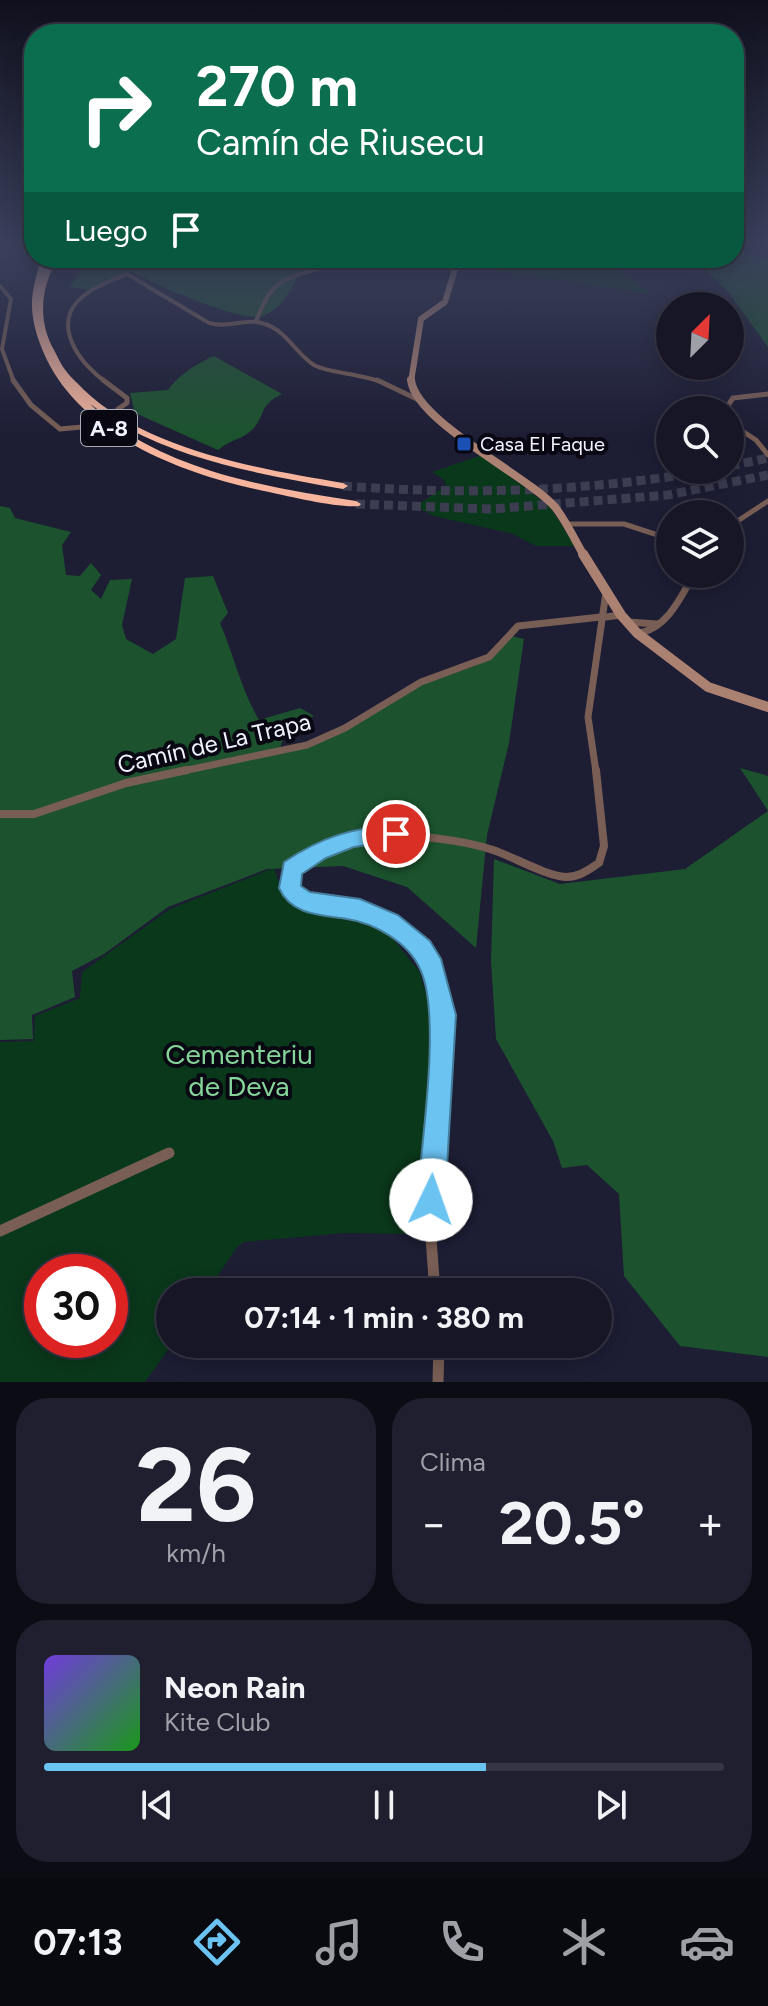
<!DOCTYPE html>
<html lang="es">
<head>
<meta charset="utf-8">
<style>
	body { margin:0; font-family:Figtree,sans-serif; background:#1f1f2f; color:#f1f3f6; height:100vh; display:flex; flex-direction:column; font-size:30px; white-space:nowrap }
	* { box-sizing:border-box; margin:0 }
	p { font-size:26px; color:#9e9fa7 }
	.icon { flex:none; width:44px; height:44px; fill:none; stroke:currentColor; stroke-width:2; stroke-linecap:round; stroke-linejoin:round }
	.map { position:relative; height:1382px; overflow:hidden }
	.side { display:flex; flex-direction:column; gap:16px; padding:16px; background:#0c0c15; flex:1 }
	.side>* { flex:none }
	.hud { position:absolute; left:24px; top:24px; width:720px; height:244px; border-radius:32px; box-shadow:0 4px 20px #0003,0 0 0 2px #353544; background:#0b6e4f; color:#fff; overflow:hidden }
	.needle { width:52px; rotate:24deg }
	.fabs { position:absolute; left:656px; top:292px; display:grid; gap:16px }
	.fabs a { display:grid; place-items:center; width:88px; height:88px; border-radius:50%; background:#161627; box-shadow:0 4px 20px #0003,0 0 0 2px #353544; font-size:40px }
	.speed { position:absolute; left:24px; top:1254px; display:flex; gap:16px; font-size:40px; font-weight:700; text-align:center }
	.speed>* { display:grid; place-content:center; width:104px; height:104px; border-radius:50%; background:#161627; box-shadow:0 4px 20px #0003,0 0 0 2px #353544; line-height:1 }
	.speed .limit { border:12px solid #d22; background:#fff; color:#111 }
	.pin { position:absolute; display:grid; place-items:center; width:68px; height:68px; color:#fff; margin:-34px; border:4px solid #fff; border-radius:50%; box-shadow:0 2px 8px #0007 }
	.me { position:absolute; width:88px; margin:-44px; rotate:3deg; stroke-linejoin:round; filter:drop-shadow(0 0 6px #0008) }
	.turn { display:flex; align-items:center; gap:28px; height:168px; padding:0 40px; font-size:36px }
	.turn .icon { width:104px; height:104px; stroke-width:2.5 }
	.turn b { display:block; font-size:56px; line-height:68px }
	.then { display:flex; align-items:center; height:76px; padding:0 40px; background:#0003; gap:16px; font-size:30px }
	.big { font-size:60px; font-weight:700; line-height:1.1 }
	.side .widget { flex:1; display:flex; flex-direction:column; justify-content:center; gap:12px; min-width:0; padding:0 28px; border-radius:32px; background:#1f1f2f }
	.side .dial { align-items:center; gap:0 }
	.dial b { font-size:104px; line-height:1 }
	.song { display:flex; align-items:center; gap:24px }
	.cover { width:96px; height:96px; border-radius:12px; background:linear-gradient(135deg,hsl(260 70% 55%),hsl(120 70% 35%)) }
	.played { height:8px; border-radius:4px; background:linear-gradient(90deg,#6bc3f2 65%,#353544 65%) }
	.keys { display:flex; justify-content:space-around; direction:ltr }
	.heat { display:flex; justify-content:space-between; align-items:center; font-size:44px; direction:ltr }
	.side .tiles { flex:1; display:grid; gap:16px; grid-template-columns:1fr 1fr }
	.widget:last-child { grid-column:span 2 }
	.trip { position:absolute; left:156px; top:1278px; width:456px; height:80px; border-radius:40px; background:#161627; box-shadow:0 4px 20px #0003,0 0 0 2px #353544; font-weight:700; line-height:80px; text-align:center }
	.dock { display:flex; height:128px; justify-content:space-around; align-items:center; background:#090910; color:#9e9fa7 }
	.dock .icon { width:56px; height:56px }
	.dock .selected { color:#6bc3f2 }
	.dock b { font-size:36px; color:#f1f3f6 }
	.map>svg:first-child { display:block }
	.green { fill:#0a381b; fill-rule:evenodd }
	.forest { fill:#1c532e }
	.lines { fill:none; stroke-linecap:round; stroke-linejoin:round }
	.street-tunnel { stroke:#3d3d52; stroke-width:5; stroke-dasharray:5 3; stroke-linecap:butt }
	.highway-tunnel { stroke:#3d3d52; stroke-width:9; stroke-dasharray:9 5; stroke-linecap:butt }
	.street-far4 { stroke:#785e54; stroke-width:4 }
	.street-far3 { stroke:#785e54; stroke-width:5 }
	.street-far2 { stroke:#785e54; stroke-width:7 }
	.street-far1 { stroke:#785e54; stroke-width:8 }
	.street { stroke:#785e54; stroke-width:11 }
	.secondary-far2 { stroke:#ab8171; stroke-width:6 }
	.secondary-far1 { stroke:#ab8171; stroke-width:8 }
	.secondary { stroke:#ab8171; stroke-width:10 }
	.highway { fill:#f6b59c; fill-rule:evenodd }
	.route { fill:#6bc3f2; stroke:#467f9d; stroke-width:2 }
	.transit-dot { fill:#1a4fb4; stroke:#090812; stroke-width:3 }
	.labels { text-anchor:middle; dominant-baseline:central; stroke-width:8; stroke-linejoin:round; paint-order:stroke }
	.far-poi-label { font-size:20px; fill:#f1f2ff; stroke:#090812; text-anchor:start }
	.shield { fill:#090812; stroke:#abacb8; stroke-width:2 }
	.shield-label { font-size:22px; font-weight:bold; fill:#f1f2ff }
	.street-label { font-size:24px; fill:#f1f2ff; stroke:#090812 }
	.near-park-label { font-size:28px; fill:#85d499; stroke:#090812 }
</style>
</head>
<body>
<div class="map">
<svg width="768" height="1382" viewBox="0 0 768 1382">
	<rect width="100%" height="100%" fill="#1d1d34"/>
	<!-- green -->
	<g class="green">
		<path d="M480,258H601L652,294L465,266Z"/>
		<path d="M482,455L550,507L575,546H536L513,534L434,516L420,509L421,503L446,485L444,480L432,472Z"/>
		<path d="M274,868L284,897L296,908L357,919L389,934L419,971L433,1017L417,1234L344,1233L244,1242L237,1247L207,1292H170L172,1344L145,1382H0V1042L34,1041L35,1016L80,998L82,972L170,909ZM42,1272H110V1340H42Z"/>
	</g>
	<!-- forest -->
	<g class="forest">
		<path d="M734,251L768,259V347L729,293L694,258H734Z"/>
		<path d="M82,258H305C297,279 286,307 263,316C242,324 151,282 129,271L90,290L69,287L83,269L85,261Z"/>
		<path d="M214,356L282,394C259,405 266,414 253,429C244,439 229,440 218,450L135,413L130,393L168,390C177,376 199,362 214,356Z"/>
		<path d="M0,506L10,508L15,518L71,532L62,545L66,575L80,576L91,563L101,575L91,590L101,599L110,580L132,579L122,625L126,639L153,654L176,639L185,578L213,576L228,613L220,623C234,655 241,690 259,720L300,708L314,716L286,730L280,748L308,746L417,686L475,666L512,636L524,639L509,743L487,835L476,948L407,887L343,866L267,869L168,907L104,954L72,971L75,997L32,1015L33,1039L0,1040Z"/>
		<path d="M740,768L768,776V1357L680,1346L624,1276L619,1194L587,1165L562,1168L553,1141L496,1039L491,960L494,859L560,884L685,869L768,811Z"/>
	</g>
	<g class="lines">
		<!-- street-tunnel -->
		<path class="street-tunnel" d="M82,427L118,409"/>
		<!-- highway-tunnel -->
		<g class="highway-tunnel">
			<path d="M730,466L768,458"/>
			<path d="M343,486C467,495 588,492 711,470"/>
			<path d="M356,504L491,509L668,495L768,475"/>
		</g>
		<!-- street-far4 -->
		<g class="street-far4">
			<path d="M0,286L11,299L2,349L14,382"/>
			<path d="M256,321C261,310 265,297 274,288C296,266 365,263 396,258"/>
			<path d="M106,382C83,367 53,329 77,302C90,288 110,281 127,274L209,323C228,329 246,317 265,324C288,332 295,353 314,365C328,373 362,374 381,382"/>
		</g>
		<!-- street-far3 -->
		<g class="street-far3">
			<path d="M13,380L31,405L60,429L82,427"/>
			<path d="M103,380L127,398V403L118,409"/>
			<path d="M377,380L421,401"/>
			<path d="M725,410L733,398L768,394"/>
			<path d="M730,423L756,440L768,455"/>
			<path d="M567,524H624L670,539"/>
			<path d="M730,526L768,501"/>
		</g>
		<!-- street-far2 -->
		<g class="street-far2">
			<path d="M606,617L621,615"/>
			<path d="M628,622L657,624"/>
			<path d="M638,633C667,629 681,597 694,574"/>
			<path d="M178,772L307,745L345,728L421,682L489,657L518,626L601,617"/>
			<path d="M596,772L588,717L606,592"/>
		</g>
		<!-- street-far1 -->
		<g class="street-far1">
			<path d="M0,814H34L126,783L187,770"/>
			<path d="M442,1043C446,982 424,923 357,910C339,906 314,909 298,898C289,892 287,881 293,872C323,822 445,834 493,850C514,857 546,876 566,877C580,877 588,870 599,863L604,846L596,770"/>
		</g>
		<!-- street -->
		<g class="street">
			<path d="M0,1231L169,1153"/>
			<path d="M435,1292L430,1225L442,1041"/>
			<path d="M438,1382L439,1344"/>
		</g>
		<!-- secondary-far2 -->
		<path class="secondary-far2" d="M411,382L421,319L445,302L455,269L477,258"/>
		<!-- secondary-far1 -->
		<path class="secondary-far1" d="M411,380C416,422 528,476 555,507C566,521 575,540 584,556"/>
		<!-- secondary -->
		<path class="secondary" d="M583,554L621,615L637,633L708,687L768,707"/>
		<!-- highway -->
		<path class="highway" d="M41,258H47L45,269L52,258H58C41,287 37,320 54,350C58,357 61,365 66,371C71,378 78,383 83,389C146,450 259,469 343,483L348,486L343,489C270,476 193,463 127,428C114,421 102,412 90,404C99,412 109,421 119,428C190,475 273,488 356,501L361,504L359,506C337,508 292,497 269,492C188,476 84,438 46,358C38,341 31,320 32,300C33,286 38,271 41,258Z"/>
	</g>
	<!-- sky -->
	<linearGradient id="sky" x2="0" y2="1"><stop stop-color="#10101d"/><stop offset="0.56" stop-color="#3a405c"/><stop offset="1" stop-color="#3a405c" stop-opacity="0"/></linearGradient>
	<rect width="768" height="437" fill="url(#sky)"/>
	<!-- route -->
	<path class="route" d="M396,824L404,827L407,834L404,840L354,847L326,858L302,874L301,886L310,892L360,899L398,915L430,941L441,959L456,1015L445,1200L441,1210L431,1214L421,1210L417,1200C421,1146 442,1014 420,969C408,942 374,923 347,919C320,915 291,915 279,888L284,862C323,836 351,829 396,824Z"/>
	<!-- markers -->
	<rect class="transit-dot" x="456" y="436" width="16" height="16" rx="4"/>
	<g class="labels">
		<!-- far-poi labels -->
		<g class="far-poi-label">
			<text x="480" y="444">Casa El Faque</text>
		</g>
		<!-- shield labels -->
		<rect class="shield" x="81" y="410" width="56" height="36" rx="6"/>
		<g class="shield-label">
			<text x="109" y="428">A-8</text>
		</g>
		<!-- street labels -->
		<g class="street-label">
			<text transform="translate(214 743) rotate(-13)">Camín de La Trapa</text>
		</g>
		<!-- near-park labels -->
		<g class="near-park-label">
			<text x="239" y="1054">Cementeriu<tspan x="239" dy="32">de Deva</tspan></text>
		</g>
	</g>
</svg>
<div class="fabs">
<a><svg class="needle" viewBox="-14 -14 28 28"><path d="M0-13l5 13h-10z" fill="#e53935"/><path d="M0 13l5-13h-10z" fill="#9e9fa7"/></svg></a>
<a><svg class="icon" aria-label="search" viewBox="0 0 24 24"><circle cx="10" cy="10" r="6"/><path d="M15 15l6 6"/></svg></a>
<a><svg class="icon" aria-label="layers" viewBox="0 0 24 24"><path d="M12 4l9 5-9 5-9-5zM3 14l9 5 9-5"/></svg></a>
</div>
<div class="speed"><div class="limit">30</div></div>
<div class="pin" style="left:396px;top:834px;background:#d93025"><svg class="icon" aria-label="arrive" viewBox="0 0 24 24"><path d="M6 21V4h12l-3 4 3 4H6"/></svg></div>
<svg class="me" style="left:431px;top:1200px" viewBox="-20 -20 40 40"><circle r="19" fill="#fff"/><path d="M0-13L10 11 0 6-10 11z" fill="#6bc3f2"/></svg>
<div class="trip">07:14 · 1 min · 380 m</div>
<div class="hud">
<div class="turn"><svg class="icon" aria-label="right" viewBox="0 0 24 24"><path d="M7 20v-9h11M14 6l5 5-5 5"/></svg><div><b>270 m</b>Camín de Riusecu</div></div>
<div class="then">Luego<svg class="icon" aria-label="arrive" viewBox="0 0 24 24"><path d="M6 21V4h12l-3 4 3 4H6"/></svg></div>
</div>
</div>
<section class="side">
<div class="tiles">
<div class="widget dial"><b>26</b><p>km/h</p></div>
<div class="widget"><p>Clima</p>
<div class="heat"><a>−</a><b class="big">20.5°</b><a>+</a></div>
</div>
<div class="widget">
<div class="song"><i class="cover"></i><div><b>Neon Rain</b><p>Kite Club</p></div></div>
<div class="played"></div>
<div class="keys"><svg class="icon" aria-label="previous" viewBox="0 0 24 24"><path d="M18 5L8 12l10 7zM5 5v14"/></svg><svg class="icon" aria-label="pause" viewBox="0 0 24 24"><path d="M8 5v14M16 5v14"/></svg><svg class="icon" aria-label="next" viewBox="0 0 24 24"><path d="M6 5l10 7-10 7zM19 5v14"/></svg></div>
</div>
</div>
</section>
<nav class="dock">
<b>07:13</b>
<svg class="icon selected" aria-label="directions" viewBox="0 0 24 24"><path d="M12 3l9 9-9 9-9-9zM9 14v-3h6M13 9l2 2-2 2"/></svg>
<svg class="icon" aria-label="music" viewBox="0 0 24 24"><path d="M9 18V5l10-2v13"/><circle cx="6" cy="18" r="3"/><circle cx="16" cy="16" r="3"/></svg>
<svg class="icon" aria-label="phone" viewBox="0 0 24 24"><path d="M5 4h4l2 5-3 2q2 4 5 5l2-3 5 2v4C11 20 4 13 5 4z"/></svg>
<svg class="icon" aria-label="climate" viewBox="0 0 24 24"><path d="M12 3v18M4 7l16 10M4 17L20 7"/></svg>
<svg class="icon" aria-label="car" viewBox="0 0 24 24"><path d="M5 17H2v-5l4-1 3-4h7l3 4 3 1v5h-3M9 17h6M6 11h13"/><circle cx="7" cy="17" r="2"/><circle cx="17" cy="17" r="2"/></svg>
</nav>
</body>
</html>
